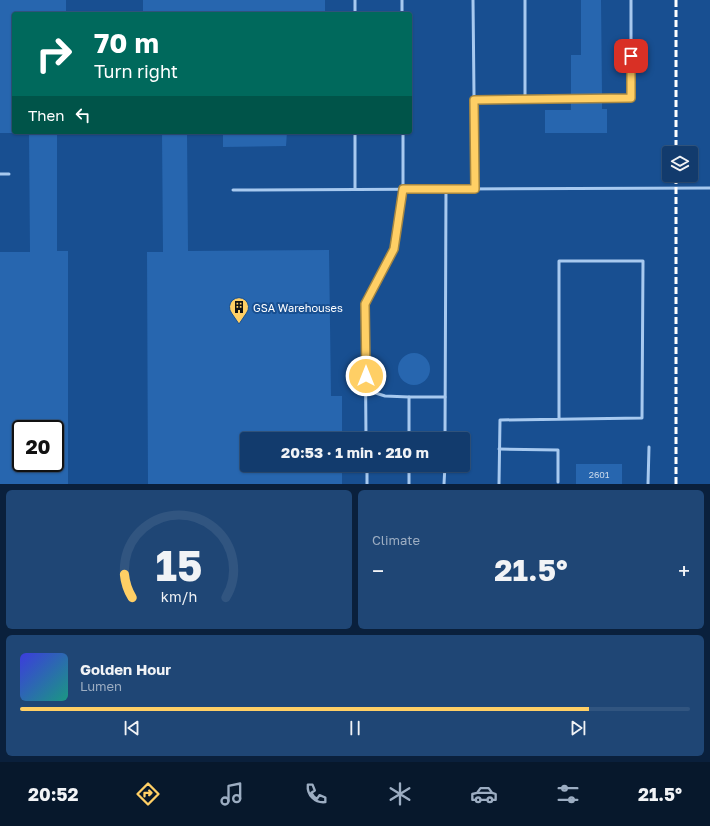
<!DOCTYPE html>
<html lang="en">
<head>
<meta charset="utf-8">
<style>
	body { margin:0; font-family:"Golos Text",sans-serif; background:#1f4675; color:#f1f3f6; height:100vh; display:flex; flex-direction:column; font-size:15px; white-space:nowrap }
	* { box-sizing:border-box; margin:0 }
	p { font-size:13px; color:#9cadc2 }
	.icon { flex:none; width:22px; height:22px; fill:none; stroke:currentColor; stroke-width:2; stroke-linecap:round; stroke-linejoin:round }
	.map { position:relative; height:484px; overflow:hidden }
	.panel { display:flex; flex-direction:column; gap:6px; padding:6px; background:#0a203c; flex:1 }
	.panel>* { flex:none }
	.hud { position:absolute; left:12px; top:12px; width:400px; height:122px; border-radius:4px; box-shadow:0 1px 3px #0004,0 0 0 1px #315580; background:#00695c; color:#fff; overflow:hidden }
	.tools { position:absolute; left:662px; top:146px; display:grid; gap:8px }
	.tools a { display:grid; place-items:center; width:36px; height:36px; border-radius:4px; background:#123b6d; box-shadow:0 1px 3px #0004,0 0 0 1px #315580; font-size:20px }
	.speed { position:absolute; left:12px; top:420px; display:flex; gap:8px; font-size:20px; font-weight:700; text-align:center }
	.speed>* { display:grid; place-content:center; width:52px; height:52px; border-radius:50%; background:#123b6d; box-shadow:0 1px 3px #0004,0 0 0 1px #315580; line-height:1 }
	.speed .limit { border:2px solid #111; border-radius:6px; background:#fff; color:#111 }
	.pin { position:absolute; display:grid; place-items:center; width:34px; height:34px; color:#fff; margin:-17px; border-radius:8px; box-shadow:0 2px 6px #0006 }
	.me { position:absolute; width:44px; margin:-22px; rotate:0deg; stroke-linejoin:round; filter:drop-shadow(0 0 3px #0008) }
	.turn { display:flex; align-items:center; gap:14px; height:84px; padding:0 16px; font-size:18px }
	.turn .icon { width:52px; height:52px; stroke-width:2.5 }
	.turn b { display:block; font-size:28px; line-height:34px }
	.then { display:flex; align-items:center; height:38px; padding:0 16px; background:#0003; gap:8px; font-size:15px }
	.big { font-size:30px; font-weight:700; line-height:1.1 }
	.panel .widget { flex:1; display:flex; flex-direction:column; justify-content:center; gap:6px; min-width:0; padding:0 14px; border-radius:6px; background:#1f4675 }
	.panel .dial { align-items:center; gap:0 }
	.dial svg { height:104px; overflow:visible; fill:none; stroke:#315580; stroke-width:7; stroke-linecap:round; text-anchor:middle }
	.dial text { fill:#f1f3f6; stroke:none }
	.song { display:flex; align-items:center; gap:12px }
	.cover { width:48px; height:48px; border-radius:6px; background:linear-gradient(135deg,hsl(240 70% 55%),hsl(170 70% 35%)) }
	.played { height:4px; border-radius:2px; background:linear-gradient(90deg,#ffcf65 85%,#315580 85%) }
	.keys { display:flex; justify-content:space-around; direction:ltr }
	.heat { display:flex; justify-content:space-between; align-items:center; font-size:22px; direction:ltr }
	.panel .tiles { flex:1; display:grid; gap:6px; grid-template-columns:1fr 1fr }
	.widget:last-child { grid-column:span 2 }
	.trip { position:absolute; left:240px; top:432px; width:230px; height:40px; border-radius:4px; background:#123b6d; box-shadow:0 1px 3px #0004,0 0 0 1px #315580; font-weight:700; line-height:40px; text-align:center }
	.dock { display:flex; height:64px; justify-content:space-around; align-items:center; background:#07182c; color:#9cadc2 }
	.dock .icon { width:28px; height:28px }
	.dock .current { color:#ffcf65 }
	.dock b { font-size:18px; color:#f1f3f6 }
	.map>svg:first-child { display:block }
	.building { fill:#2766af; fill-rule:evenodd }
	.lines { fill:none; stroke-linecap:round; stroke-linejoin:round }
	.lane { stroke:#a7c9ef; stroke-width:3 }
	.rail { stroke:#fff; stroke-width:3; stroke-dasharray:7 3; stroke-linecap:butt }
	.route-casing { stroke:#a68742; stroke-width:10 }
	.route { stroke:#ffcf65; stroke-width:7 }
	.labels { text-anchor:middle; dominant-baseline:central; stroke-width:4; stroke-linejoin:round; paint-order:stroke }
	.number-label { font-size:9px; fill:#c9d9eb }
	.poi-label { font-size:11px; fill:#fff; stroke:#184f91; text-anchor:start }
</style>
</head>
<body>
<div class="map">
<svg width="710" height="484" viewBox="0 0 710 484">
	<rect width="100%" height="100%" fill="#184f91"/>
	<!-- building -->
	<g class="building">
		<path d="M0,0H66V14H14V133H0Z"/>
		<rect x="143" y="0" width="182" height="14"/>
		<path d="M581,0H601L602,95L571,96V55H581Z"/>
		<path d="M602,101V109H607V133H545V110H571V102Z"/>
		<path d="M29,132H57V251H68V484H0V252H30ZM21,429H55V463H21Z"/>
		<path d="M162,132H187L188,251L329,250L331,396H342V439H247V465H342V484H148L147,252H163Z"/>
		<path d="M223,132H287L286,146L223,147Z"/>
		<circle cx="414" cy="369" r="16"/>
		<rect x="576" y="464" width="46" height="20"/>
	</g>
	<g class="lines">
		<!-- lane -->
		<g class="lane">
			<path d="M355,0V14"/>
			<path d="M402,0V14"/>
			<path d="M473,0L475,189"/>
			<path d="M525,0V99"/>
			<path d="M474,100L631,98V0"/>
			<path d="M355,132V189"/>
			<path d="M0,174H9"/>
			<path d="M233,190L710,188"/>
			<path d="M366,390L385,396L409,397V439"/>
			<path d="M409,397H445"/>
			<path d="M366,439L365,304L394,249L403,189V132"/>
			<path d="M445,439L446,189"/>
			<path d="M499,449L558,450V482"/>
			<path d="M367,465V484"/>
			<path d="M409,465V484"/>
			<path d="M444,484L445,465"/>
			<path d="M499,484L500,420L642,418L643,261H559V419"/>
			<path d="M648,484L649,447"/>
		</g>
		<!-- rail -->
		<g class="rail">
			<path d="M676,0V153"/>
			<path d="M676,484V175"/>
		</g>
	</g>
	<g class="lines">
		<!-- route casing -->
		<g class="route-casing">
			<path id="route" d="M366,376L365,304L394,249L403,189H475L474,100L631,98V56"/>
		</g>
		<!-- route -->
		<use href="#route" class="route"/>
	</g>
	<!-- icons -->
	<defs>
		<g id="building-pin" transform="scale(1)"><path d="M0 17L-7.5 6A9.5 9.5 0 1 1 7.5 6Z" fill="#ffcf65" stroke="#184f91"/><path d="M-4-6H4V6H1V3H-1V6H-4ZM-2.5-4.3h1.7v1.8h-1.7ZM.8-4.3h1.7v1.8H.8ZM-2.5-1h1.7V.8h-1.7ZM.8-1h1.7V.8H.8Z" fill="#111"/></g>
	</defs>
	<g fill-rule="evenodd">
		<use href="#building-pin" x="239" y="307"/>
	</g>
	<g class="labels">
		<!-- number labels -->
		<g class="number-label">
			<text x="599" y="474">2601</text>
		</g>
		<!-- poi labels -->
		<g class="poi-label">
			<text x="253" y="307">GSA Warehouses</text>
		</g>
	</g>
</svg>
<div class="tools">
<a><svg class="icon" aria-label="layers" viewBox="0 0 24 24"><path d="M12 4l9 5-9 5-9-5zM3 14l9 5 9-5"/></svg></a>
</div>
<div class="speed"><div class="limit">20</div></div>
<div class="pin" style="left:631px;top:56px;background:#d93025"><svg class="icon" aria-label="arrive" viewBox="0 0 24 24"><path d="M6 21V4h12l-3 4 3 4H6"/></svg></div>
<svg class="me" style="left:366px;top:376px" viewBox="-20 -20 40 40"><circle r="17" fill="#ffcf65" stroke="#fff" stroke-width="3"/><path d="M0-11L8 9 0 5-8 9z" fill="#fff"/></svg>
<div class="trip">20:53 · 1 min · 210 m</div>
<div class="hud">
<div class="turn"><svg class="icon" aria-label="right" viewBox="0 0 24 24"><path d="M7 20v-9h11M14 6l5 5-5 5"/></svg><div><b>70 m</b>Turn right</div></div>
<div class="then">Then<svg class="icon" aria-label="left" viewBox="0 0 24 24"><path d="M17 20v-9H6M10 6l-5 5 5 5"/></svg></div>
</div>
</div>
<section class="panel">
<div class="tiles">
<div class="widget dial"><svg viewBox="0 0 100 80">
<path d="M14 69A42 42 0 1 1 86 69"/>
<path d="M14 69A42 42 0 0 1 8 51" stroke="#ffcf65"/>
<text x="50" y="56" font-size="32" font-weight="700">15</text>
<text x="50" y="72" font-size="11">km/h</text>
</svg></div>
<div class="widget"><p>Climate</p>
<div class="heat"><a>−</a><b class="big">21.5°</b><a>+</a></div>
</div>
<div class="widget">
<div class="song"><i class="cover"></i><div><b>Golden Hour</b><p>Lumen</p></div></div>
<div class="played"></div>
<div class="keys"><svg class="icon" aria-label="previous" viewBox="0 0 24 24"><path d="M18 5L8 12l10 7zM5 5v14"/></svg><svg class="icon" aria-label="pause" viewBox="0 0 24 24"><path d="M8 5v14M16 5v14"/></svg><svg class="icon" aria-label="next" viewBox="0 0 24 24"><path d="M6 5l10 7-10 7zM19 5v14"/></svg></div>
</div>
</div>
</section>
<nav class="dock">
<b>20:52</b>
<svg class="icon current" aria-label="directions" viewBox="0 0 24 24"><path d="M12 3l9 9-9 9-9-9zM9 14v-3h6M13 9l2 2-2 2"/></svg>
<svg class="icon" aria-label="music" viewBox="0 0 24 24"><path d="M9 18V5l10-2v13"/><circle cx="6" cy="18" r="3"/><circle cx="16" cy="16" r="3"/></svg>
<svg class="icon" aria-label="phone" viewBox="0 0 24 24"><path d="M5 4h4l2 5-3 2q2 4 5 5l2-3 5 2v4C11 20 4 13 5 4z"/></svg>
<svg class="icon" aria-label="climate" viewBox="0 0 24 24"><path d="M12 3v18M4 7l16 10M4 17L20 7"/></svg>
<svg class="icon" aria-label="car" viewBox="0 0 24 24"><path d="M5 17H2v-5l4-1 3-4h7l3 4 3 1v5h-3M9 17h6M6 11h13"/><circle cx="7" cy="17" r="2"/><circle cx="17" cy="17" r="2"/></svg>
<svg class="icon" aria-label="filters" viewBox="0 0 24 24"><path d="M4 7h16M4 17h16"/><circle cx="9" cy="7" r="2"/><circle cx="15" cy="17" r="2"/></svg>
<b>21.5°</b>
</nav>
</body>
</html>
